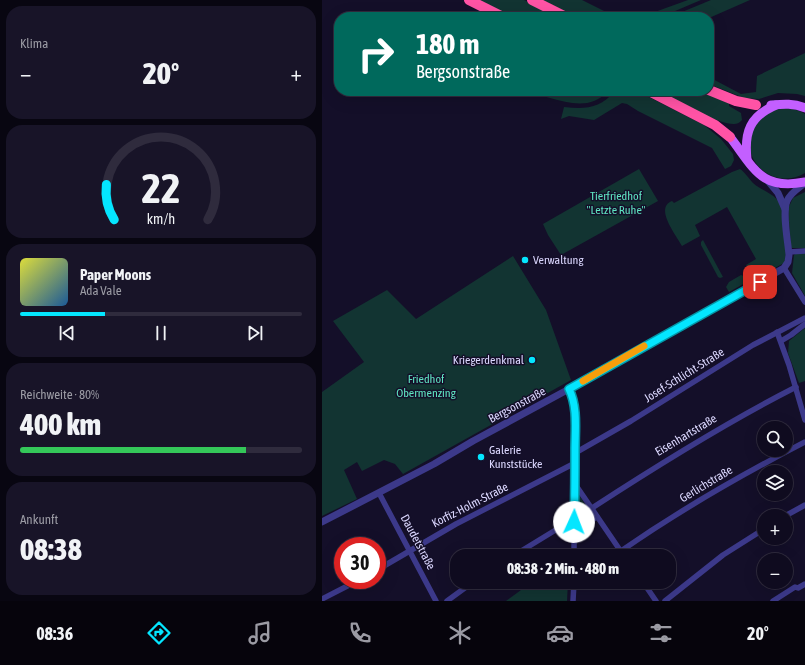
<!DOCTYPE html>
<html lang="de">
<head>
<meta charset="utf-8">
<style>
	body { margin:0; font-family:"Asap Condensed",sans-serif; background:#181428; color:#f1f3f6; height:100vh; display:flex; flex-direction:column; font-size:15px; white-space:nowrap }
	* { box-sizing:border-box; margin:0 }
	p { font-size:13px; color:#9b9ba4 }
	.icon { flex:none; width:22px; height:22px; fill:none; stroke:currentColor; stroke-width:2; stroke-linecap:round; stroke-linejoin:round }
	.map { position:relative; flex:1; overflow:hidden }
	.drawer { display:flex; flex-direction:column; gap:6px; padding:6px; background:#080611; width:322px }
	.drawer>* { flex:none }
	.hud { position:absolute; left:12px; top:12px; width:380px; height:84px; border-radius:16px; box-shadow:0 4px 16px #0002,0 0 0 1px #2f2b3d; background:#00695c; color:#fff; overflow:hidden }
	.buttons { position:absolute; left:435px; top:421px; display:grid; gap:8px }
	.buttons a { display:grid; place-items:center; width:36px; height:36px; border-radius:50%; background:#0f0b1f; box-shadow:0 4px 16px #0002,0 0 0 1px #2f2b3d; font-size:20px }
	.speed { position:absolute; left:12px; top:537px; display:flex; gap:8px; font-size:20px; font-weight:700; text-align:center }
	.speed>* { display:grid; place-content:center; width:52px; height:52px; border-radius:50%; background:#0f0b1f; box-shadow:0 4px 16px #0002,0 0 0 1px #2f2b3d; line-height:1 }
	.speed .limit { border:6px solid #d22; background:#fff; color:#111 }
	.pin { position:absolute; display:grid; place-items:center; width:34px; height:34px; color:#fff; margin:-17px; border-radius:8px; box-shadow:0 2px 6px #0006 }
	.me { position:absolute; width:44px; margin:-22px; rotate:2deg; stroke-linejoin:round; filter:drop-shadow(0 0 3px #0008) }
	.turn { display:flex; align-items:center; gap:14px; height:84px; padding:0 16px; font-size:18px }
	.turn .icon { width:52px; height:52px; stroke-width:2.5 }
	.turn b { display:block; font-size:28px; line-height:34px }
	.big { font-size:30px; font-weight:800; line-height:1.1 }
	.drawer .tile { flex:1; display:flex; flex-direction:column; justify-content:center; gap:6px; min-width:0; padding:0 14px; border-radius:16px; background:#181428 }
	.drawer .dial { align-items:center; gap:0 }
	.dial svg { height:104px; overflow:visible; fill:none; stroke:#2f2b3d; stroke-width:7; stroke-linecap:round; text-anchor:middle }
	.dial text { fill:#f1f3f6; stroke:none }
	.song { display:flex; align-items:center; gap:12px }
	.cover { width:48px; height:48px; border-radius:6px; background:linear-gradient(135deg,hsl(60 70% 55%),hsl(210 70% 35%)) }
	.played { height:4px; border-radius:2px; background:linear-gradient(90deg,#04e6ff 30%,#2f2b3d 30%) }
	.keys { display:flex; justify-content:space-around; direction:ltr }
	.heat { display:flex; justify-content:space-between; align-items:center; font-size:22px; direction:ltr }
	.charge { height:6px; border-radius:3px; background:linear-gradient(90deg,#34c759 80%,#2f2b3d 0) }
	.trip { position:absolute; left:128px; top:549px; width:226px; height:40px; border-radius:16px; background:#0f0b1f; box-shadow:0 4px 16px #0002,0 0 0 1px #2f2b3d; font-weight:800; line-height:40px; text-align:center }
	.tab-bar { display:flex; height:64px; justify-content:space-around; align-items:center; background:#06040c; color:#9b9ba4 }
	.tab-bar .icon { width:28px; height:28px }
	.tab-bar .on { color:#04e6ff }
	.tab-bar b { font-size:18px; color:#f1f3f6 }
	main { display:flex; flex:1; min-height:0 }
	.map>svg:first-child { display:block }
	.green { fill:#123432 }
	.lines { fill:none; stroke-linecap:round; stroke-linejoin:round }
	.minor { stroke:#3c398a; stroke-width:5.5 }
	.tertiary { stroke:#3c398a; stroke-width:7 }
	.primary { stroke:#c35fff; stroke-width:9 }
	.motorway { stroke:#ff53a5; stroke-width:10 }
	.route-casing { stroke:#0396a6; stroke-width:10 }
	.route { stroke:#04e6ff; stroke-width:7 }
	.slow { stroke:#f59e0b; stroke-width:7 }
	.poi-dot { fill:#04e6ff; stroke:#140f29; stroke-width:1.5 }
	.labels { text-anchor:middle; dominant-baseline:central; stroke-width:3; stroke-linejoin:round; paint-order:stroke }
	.park-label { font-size:12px; fill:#5fe4c2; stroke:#140f29 }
	.poi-label { font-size:12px; fill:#dcd8ff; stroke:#140f29; text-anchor:start }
	.street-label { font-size:12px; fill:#dcd8ff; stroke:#140f29 }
</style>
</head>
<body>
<main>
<section class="drawer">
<div class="tile"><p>Klima</p>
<div class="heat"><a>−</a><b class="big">20°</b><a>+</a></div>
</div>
<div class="tile dial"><svg viewBox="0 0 100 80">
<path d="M14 69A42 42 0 1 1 86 69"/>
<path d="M14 69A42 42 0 0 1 8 42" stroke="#04e6ff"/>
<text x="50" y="56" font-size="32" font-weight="700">22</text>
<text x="50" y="72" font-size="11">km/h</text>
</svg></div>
<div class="tile">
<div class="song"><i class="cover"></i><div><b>Paper Moons</b><p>Ada Vale</p></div></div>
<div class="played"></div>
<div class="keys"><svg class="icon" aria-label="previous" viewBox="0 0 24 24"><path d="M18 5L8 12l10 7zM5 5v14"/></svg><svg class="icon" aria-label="pause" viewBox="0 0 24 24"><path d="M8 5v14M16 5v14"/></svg><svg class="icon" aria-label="next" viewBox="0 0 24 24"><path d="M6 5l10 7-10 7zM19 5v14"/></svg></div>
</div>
<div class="tile"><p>Reichweite · 80%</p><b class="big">400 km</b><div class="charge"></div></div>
<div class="tile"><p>Ankunft</p><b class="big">08:38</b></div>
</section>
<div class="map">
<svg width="483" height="601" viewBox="0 0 483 601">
	<rect width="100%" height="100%" fill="#140f29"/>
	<!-- green -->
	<g class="green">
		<path d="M154,0H202L236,17H188Z"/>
		<path d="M219,0H260L294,17H254Z"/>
		<path d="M366,0H379L339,17H319Z"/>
		<path d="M389,0H428L387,18V17H348Z"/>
		<path d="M483,53V96L475,94L456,93L437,99L422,98L387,84V77L419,94L434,92L435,76Z"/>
		<path d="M207,91H286C270,109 249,104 228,98C221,96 214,94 207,91Z"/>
		<path d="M293,91H315L382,125L399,139L411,154L412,160L409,166L403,169L390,148L316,111L305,104L300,103L272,120L247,116L239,119L242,107C263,109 278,109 293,91Z"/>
		<path d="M336,91H382L407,103V106L419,113L420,120C417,123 415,124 412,124C394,124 353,100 336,91Z"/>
		<path d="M458,108C467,108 475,109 483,114V173C448,194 409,151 437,121C440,118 443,114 446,112C449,111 454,110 458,108Z"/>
		<path d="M317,169L336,201L239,255L226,235L221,224Z"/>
		<path d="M418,169C423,172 427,179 431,183C441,192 454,193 460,207C461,220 467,252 462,263L442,274L426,269L424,265L434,259L405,207L373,225L378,236L360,246C354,235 332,208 350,201L352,203L410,172Z"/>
		<path d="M483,192V248H470L469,247L466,209L471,198Z"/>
		<path d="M381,240L401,277L398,278L396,277L379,245V242Z"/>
		<path d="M475,253H483V296L470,273L472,255Z"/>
		<path d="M191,256L224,310L249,380L81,474L73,464L62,460L40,471L35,462L22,470L35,499L0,516V392L42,362L11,321L65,290L94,319Z"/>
		<path d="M419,275L424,277L427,281L407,292L404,287L407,282Z"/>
		<path d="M483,328V381L477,383L466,353L467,341Z"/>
		<path d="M257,495L270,516L257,524Z"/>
		<path d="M210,582H246L245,601H184Z"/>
	</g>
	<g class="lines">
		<!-- minor -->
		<g class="minor">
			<path d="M467,252L483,251"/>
			<path d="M462,268L483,302"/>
			<path d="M455,332L467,365L483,420"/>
			<path d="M459,341L469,335L483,324"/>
			<path d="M247,389C256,407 253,430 253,450C253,486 252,521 252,556"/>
			<path d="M253,453L309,421L431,345L483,318"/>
			<path d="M253,484L302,556"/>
			<path d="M57,493L114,601"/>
			<path d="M270,508C336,465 403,423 474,387"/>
			<path d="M463,516L483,505"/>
			<path d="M252,531L275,517"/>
			<path d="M299,551C358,510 419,475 483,442"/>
			<path d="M191,556L245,523L252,522"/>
			<path d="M55,570L134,524L253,463"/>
			<path d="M321,582L334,601"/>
			<path d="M0,599L37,580"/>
			<path d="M125,601L151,582"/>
			<path d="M251,601L252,582"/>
			<path d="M343,601L401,555L442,529"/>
			<path d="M451,601L473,587L476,588L483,584"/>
		</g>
		<!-- tertiary -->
		<g class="tertiary">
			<path d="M446,181L456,193L463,209"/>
			<path d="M0,522L112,464L151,441L247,389L462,268L466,262L467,255C466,242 460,212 465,201C468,193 477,188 483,183"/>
		</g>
		<!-- primary -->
		<g class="primary">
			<path d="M449,105C461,104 472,103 483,108"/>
			<path d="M408,137C432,168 439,191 483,182"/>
			<path d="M425,159C422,132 428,116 454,105"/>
		</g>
		<!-- motorway -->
		<g class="motorway">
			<path d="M147,0L181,17"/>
			<path d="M210,0L244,17"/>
			<path d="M387,90L414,101L434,105"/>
			<path d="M327,91L393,125L408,137"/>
		</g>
	</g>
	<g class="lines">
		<!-- route casing -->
		<g class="route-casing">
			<path id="route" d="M252,522C253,498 253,474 253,450C253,430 256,407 247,389L438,282"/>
		</g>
		<!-- route -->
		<use href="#route" class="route"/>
		<!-- slow -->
		<path class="slow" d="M261,381L322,346"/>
	</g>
	<!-- markers -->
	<g class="poi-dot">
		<circle cx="203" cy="260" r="4"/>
		<circle cx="210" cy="360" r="4"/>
		<circle cx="159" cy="457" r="4"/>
	</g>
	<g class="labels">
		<!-- park labels -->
		<g class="park-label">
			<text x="294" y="196">Tierfriedhof<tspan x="294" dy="14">"Letzte Ruhe"</tspan></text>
			<text x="104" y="379">Friedhof<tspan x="104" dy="14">Obermenzing</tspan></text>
		</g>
		<!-- poi labels -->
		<g class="poi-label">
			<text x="211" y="260">Verwaltung</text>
			<text x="202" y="360" text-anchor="end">Kriegerdenkmal</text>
			<text x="167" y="450">Galerie<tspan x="167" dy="14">Kunststücke</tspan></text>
		</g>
		<!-- street labels -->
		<g class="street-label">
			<text transform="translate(362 375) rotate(-32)">Josef-Schlicht-Straße</text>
			<text transform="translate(195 405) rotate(-28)">Bergsonstraße</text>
			<text transform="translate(364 435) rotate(-31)">Eisenhartstraße</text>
			<text transform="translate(384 484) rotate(-31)">Gerlichstraße</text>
			<text transform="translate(148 505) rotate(-27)">Korfiz-Holm-Straße</text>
			<text transform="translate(96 542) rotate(62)">Daudetstraße</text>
		</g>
	</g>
</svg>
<div class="buttons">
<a><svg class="icon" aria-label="search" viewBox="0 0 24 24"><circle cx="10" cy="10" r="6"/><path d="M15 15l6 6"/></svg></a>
<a><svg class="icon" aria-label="layers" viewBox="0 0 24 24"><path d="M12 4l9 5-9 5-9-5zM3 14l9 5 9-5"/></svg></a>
<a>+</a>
<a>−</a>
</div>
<div class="speed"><div class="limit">30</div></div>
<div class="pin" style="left:438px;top:282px;background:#d93025"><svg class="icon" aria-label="arrive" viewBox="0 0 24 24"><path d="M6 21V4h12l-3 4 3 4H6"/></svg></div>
<svg class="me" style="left:252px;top:522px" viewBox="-20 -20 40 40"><circle r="19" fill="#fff"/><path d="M0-13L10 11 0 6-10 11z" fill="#04e6ff"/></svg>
<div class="trip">08:38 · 2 Min. · 480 m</div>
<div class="hud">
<div class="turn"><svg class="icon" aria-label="right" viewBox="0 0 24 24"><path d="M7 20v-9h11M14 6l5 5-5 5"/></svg><div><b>180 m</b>Bergsonstraße</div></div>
</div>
</div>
</main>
<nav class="tab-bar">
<b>08:36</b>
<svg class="icon on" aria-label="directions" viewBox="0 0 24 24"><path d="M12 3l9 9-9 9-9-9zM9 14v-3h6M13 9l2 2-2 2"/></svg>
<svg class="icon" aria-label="music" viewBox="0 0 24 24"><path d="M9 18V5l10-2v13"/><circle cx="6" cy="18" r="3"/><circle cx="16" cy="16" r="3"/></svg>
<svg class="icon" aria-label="phone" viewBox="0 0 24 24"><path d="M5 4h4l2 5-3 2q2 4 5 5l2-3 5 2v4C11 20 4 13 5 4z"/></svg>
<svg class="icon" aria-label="climate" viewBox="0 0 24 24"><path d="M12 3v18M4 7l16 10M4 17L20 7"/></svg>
<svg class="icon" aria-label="car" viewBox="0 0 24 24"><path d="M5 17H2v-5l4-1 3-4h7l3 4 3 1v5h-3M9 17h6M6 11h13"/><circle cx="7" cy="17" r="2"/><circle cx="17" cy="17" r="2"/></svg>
<svg class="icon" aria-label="filters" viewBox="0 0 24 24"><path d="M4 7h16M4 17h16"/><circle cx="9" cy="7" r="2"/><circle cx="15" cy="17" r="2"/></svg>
<b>20°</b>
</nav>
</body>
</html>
